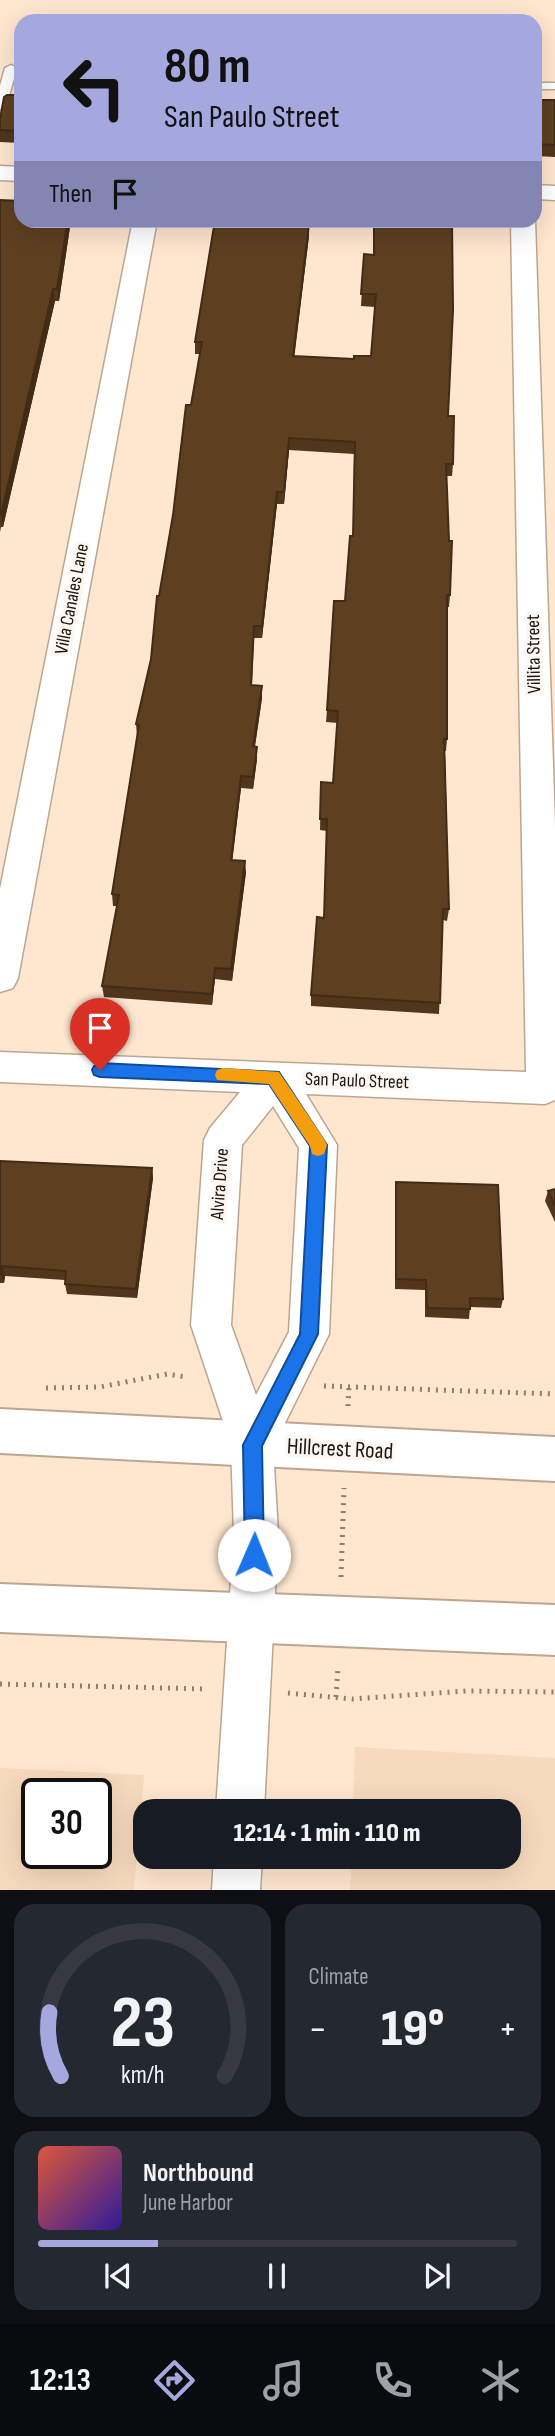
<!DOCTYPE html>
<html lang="en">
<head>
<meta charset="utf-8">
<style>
	body { margin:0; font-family:"Sofia Sans Condensed",sans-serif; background:#242831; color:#f1f3f6; height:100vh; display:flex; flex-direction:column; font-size:26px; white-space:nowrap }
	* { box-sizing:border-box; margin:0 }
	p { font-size:23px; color:#9ea1a6 }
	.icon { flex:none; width:38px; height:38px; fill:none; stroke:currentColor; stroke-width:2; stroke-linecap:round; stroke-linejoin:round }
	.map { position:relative; height:1890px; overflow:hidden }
	.details { display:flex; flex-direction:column; gap:14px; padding:14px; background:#0d0f14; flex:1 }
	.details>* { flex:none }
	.banner { position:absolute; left:14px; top:14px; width:528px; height:214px; border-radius:21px; box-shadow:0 7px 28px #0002; background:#a4a8df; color:#111; overflow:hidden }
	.speed { position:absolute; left:21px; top:1778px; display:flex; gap:14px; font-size:35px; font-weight:700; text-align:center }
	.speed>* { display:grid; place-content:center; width:91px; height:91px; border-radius:50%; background:#171b24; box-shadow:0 7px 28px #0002; line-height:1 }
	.speed .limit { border:4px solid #111; border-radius:10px; background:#fff; color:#111 }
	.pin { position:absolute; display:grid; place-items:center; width:60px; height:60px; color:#fff; margin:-72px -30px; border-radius:50% 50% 50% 0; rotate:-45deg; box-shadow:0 0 7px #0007 }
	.pin .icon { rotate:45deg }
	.me { position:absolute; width:77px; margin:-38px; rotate:1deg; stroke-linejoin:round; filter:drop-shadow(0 0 5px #0008) }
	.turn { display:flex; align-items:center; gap:24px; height:147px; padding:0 35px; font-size:32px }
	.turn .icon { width:91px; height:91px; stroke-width:2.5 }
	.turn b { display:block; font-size:49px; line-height:60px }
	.then { display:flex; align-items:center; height:66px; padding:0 35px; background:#0003; gap:14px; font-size:26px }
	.big { font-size:52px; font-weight:800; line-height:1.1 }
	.details .widget { flex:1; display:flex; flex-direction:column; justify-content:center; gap:10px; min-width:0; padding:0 24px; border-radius:21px; background:#242831 }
	.details .dial { align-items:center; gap:0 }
	.dial svg { height:182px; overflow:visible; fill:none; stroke:#363941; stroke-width:7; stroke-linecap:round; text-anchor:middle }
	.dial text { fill:#f1f3f6; stroke:none }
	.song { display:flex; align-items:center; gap:21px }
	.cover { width:84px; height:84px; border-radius:10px; background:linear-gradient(135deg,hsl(10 70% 55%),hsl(250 70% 35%)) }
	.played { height:7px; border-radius:4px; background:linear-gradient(90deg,#a4a8df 25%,#363941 25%) }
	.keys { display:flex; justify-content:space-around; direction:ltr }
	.heat { display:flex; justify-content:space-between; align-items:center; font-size:38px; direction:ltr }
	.details .tiles { flex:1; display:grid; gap:14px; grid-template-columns:1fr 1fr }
	.widget:last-child { grid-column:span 2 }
	.trip { position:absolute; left:133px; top:1799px; width:388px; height:70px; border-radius:21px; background:#171b24; box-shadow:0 7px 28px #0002; font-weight:800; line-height:70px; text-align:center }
	.menu { display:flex; height:112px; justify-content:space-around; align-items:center; background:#090b0e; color:#9ea1a6 }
	.menu .icon { width:49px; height:49px }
	.menu .active { color:#a4a8df }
	.menu b { font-size:32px; color:#f1f3f6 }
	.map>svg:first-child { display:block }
	.built { fill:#f7d9bd; fill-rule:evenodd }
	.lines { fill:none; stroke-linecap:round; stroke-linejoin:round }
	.service-casing { stroke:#bda691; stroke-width:3 }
	.minor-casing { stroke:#bda691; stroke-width:3 }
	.tertiary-casing { stroke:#bda691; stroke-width:4 }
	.path { stroke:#8f7e6f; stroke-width:5; stroke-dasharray:2 6; stroke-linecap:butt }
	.service { fill:#fff; fill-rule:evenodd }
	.minor { fill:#fff; fill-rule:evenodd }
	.tertiary { fill:#fff; fill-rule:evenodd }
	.wall { fill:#51361c }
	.shaded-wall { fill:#422c16 }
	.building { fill:#5e3f20; stroke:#422c16; stroke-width:2 }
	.route { fill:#1a73e8; stroke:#114b97; stroke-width:2 }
	.slow { fill:#f59e0b }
	.labels { text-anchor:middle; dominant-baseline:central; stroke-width:7; stroke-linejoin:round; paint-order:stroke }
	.street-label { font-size:19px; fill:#20170f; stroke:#fcf7f2 }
	.near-street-label { font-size:23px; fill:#20170f; stroke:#fcf7f2 }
</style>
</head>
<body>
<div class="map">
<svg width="555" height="1890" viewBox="0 0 555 1890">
	<rect width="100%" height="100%" fill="#fee6cf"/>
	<!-- built -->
	<g class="built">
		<path d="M355,1747L555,1758V1890H350L352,1857H509V1811H353Z"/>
		<path d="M0,1768L144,1775L134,1890H0ZM37,1794H96V1853H37Z"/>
	</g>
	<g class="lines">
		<!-- service casing -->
		<g class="service-casing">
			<g id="service">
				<path d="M11,65L17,68L6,106L0,109V86L5,68Z"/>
				<rect x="536" y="83" width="19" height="6"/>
			</g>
		</g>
		<!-- minor casing -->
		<g class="minor-casing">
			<g id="minor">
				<path d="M0,166L21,167V181L0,180Z"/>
				<path d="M536,185L555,186V200L536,199Z"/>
				<path d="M133,220H157L18,978L13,988L0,992V889Z"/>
				<path d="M511,220H535L555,826V1100L545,1104L306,1094L337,1145L329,1334L273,1447L278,1533L264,1811H216L234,1533L231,1445L191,1325L204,1140L210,1128L240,1092L0,1082V1052L526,1072ZM273,1106L299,1148L289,1332L256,1395L231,1325L242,1145Z"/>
				<path d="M214,1857H262L260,1890H212Z"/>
			</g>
		</g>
		<!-- tertiary casing -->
		<g class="tertiary-casing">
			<g id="tertiary">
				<path d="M0,1409L555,1437V1481L0,1453Z"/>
				<path d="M0,1584L555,1605V1655L0,1632Z"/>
			</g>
		</g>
		<!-- path -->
		<g class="path">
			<path d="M324,1386L555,1394"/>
			<path d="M46,1388L100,1387L167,1374L186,1377"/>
			<path d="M348,1406L349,1386"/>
			<path d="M341,1577L344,1488"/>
			<path d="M0,1684L206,1689"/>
			<path d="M288,1693L352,1699L466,1691L555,1692"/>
			<path d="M336,1697L338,1667"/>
		</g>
		<!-- service -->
		<use href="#service" class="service"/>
		<!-- minor -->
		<use href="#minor" class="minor"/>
		<!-- tertiary -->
		<use href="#tertiary" class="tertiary"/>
	</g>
	<!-- wall -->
	<g class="wall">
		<path d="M21,95V143L0,142V119Z"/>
		<path d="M536,100H555V157L536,156Z"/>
		<path d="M0,200L21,220H71L59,301H55L3,527H1L0,532Z"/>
		<path d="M215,220H301V224L309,236L294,356L354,359L371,356L375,307L361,306L364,254L448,416L453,464L452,476H446L450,595L449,607H447V739L446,751H445L449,909L447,921L443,920L439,1014L311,1006V995L324,918L327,831L320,830L321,782L333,783L338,723L326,722L327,710L345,601L353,536L354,454L289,450L284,504H277L262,638H254L252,685L262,686V698L255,747H257V759L253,789L241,788L232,860L246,872L232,981L215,979L212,1005L104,997L102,986L117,906H113L112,894L137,736L136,724L151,659L159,596L200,354H195V342Z"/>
		<path d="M0,1161L152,1168L153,1178L137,1298L67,1294L65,1284V1280L5,1276L4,1283H0Z"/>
		<path d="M396,1182L503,1299L501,1308L470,1307L469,1319L425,1317V1290L395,1289V1193Z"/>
		<path d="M555,1189V1222L545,1201L548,1191Z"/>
	</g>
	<!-- shaded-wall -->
	<g class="shaded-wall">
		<path d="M68,220H71L59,301L57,289Z"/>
		<path d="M309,224V236L293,368V356Z"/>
		<path d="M53,289L55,301L3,527L1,515Z"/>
		<path d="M289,438V450L284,504V492Z"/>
		<path d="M277,492V504L262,638V626Z"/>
		<path d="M262,686V698L253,758V746Z"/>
		<path d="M257,747V759L253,789V777Z"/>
		<path d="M241,776V788L231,872V860Z"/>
		<path d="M245,861L246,872L232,981L231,969Z"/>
		<path d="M215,968V979L212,1005V994Z"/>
		<path d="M152,1168L153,1178L137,1298L136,1289Z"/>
		<path d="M2,1266L5,1276L4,1283L1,1274Z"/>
	</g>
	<!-- building -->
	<g class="building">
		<path d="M7,95H21V131L0,130V119L4,97Z"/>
		<path d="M536,100H555V145L536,144Z"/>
		<path d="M0,200L21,201V220H68L57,289H53L1,515H0Z"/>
		<path d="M215,220H300L299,224H309L293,356L354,359V356H371L376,294H361L364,254L374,255V220H452L453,310L448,416H454L453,464H446L449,541H452L450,595H447V739H444L449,909H443L440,1003L311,995L317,917L324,918L327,819H320L321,782L333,783L338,711L327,710L334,601H345L350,536H353L355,442L289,438L284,492H277L262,626H254L251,685L262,686L253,746L257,747L253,777L241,776L231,860L245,861L231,969L215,968L212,994L102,986L119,895L112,894L139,725L136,724L151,659L157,596H159L173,515L186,405H191L202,342H195Z"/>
		<path d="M0,1161L152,1168L136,1289L65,1284L66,1271L2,1266L1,1274H0Z"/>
		<path d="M396,1182L498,1185L503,1299L470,1298V1309L427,1308L426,1280L396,1279Z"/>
		<path d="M555,1189V1206L548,1191Z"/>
	</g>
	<!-- route -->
	<path class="route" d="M100,1063L279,1072L327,1145L318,1334L262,1446L264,1555L261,1562L254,1564L247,1562L245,1555L243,1445L300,1334L310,1146L269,1084L100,1077L94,1075L92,1070L94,1066Z"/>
	<!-- slow -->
	<path class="slow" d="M223,1068L279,1072L324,1139L327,1145L324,1154L318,1156L312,1154L310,1146L269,1084L217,1080L215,1075L217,1070Z"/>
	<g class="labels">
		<!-- street labels -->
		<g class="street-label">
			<text transform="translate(72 599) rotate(-79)">Villa Canales Lane</text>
			<text transform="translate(534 654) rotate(-91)">Villita Street</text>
			<text transform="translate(357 1081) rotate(2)">San Paulo Street</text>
			<text transform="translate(220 1184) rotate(-86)">Alvira Drive</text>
		</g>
		<!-- near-street labels -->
		<g class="near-street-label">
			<text transform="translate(340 1449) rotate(3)">Hillcrest Road</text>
		</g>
	</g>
</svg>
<div class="speed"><div class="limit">30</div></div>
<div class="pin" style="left:100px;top:1070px;background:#d93025"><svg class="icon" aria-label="arrive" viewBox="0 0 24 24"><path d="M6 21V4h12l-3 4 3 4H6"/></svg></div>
<svg class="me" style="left:254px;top:1555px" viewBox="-20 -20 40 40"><circle r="19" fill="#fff"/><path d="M0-13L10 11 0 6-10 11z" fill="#1a73e8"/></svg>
<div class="trip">12:14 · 1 min · 110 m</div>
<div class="banner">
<div class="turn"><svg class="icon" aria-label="left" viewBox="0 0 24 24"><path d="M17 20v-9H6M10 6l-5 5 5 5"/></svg><div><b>80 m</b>San Paulo Street</div></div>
<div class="then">Then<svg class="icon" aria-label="arrive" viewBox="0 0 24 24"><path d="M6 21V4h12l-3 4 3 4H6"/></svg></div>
</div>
</div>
<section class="details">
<div class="tiles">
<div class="widget dial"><svg viewBox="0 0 100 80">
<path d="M14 69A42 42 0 1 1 86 69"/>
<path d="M14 69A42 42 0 0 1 9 41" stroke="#a4a8df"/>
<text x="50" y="56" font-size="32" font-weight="700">23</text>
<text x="50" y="72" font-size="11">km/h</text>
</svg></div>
<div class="widget"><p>Climate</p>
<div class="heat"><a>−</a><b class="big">19°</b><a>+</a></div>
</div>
<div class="widget">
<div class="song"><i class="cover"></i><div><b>Northbound</b><p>June Harbor</p></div></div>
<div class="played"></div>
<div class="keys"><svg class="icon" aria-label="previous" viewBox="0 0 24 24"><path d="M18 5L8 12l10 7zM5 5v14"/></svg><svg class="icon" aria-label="pause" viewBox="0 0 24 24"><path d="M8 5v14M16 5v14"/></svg><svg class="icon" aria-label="next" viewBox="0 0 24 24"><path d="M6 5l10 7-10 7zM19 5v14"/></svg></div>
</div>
</div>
</section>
<nav class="menu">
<b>12:13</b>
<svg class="icon active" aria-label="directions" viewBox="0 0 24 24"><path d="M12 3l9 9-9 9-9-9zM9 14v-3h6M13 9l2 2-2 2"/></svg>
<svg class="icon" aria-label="music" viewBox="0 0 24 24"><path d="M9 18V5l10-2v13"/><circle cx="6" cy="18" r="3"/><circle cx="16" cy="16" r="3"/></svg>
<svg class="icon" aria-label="phone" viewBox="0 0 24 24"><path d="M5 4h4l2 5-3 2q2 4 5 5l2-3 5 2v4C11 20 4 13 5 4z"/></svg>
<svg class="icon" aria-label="climate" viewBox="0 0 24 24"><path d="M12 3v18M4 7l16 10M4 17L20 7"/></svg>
</nav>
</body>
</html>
